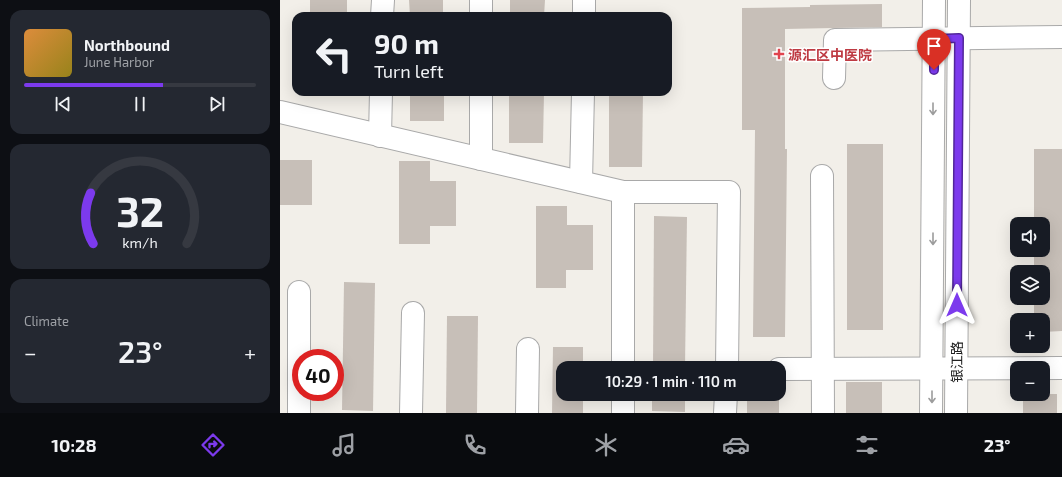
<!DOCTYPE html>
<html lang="en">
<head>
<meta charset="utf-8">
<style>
	body { margin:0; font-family:"Exo 2","Noto Sans SC",sans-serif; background:#242831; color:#f1f3f6; height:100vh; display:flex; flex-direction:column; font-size:15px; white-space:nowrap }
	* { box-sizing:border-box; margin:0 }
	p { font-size:13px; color:#9ea1a6 }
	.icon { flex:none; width:22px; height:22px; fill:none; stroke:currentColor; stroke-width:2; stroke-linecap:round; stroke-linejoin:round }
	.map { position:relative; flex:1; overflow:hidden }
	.side { display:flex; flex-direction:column; gap:10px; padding:10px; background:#0d0f14; width:280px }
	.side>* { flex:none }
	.hud { position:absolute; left:12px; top:12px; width:380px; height:84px; border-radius:12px; box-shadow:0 4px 16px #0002; background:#171b24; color:#f1f3f6; overflow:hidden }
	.tools { position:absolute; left:730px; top:217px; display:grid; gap:8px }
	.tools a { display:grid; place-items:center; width:40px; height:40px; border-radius:8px; background:#171b24; box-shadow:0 4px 16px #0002; font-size:20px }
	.speed { position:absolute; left:12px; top:349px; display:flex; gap:8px; font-size:20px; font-weight:700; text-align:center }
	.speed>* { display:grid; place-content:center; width:52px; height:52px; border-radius:50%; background:#171b24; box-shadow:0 4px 16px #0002; line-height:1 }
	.speed .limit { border:6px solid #d22; background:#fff; color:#111 }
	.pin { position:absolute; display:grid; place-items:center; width:34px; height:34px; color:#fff; margin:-41px -17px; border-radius:50% 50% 50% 0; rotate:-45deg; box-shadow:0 0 4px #0007 }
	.pin .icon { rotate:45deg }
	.me { position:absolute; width:44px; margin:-22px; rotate:0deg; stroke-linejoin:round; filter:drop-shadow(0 0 3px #0008) }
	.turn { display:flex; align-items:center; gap:14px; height:84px; padding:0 16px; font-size:18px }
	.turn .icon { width:52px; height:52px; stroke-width:2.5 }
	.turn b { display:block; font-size:28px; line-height:34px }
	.big { font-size:30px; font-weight:600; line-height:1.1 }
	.side .widget { flex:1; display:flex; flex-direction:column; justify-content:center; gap:6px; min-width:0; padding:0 14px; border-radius:12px; background:#242831 }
	.side .dial { align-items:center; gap:0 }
	.dial svg { height:104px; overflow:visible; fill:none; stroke:#363941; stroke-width:7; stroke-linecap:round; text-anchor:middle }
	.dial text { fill:#f1f3f6; stroke:none }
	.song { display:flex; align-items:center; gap:12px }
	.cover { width:48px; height:48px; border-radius:6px; background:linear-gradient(135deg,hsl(30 70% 55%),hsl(50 70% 35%)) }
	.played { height:4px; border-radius:2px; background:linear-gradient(90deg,#7c3aed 60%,#363941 60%) }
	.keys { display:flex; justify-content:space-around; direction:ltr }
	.heat { display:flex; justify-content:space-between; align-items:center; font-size:22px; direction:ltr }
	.trip { position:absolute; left:276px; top:361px; width:230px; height:40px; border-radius:12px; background:#171b24; box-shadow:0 4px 16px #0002; font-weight:600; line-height:40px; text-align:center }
	.menu { display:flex; height:64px; justify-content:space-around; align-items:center; background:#090b0e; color:#9ea1a6 }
	.menu .icon { width:28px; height:28px }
	.menu .active { color:#7c3aed }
	.menu b { font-size:18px; color:#f1f3f6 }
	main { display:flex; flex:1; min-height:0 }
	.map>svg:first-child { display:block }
	.building { fill:#c7bfb8 }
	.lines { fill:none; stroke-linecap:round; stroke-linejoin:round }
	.minor-casing { stroke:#a9a9a9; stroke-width:24 }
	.minor { stroke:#fff; stroke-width:22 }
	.oneway { stroke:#9c9c9c }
	.route-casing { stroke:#51269a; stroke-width:10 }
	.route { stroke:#7c3aed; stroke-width:7 }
	.health-dot { fill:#e0444e; stroke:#fff; stroke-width:1.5 }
	.labels { text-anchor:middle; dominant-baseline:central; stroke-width:3; stroke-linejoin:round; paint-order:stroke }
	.health-label { font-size:14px; font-weight:bold; fill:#be3a42; stroke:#fff; text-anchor:start }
	.street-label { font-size:14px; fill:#222; stroke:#fff }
</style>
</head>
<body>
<main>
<section class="side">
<div class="widget">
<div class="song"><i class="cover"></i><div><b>Northbound</b><p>June Harbor</p></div></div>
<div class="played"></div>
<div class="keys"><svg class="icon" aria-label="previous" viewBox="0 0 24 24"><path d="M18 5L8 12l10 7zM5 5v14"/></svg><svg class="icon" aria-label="pause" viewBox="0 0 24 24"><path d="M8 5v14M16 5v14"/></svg><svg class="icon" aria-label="next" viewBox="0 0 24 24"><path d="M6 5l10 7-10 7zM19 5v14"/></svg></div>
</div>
<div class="widget dial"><svg viewBox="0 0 100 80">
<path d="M14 69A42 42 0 1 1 86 69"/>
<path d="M14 69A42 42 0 0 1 12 30" stroke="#7c3aed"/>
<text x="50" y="56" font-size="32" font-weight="700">32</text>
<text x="50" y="72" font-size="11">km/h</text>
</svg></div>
<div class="widget"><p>Climate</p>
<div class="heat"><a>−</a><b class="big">23°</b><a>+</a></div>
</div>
</section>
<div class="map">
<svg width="782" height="413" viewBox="0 0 782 413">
	<rect width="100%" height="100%" fill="#f2efe9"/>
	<!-- building -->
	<g class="building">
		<rect x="30" y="0" width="37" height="16"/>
		<path d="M129,0H163V16H130Z"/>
		<path d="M230,0H265L264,16H230Z"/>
		<path d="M602,4V27L505,29V149H507L505,337H473L475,130H462V8L530,7V5Z"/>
		<rect x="130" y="92" width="34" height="29"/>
		<path d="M229,92H264L263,143H229Z"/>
		<path d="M329,92H363L362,167H329Z"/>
		<rect x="567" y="144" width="36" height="186"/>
		<path d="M754,149H782V331L763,332V320H754V298H763V272H754V250H763V224H754Z"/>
		<rect x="0" y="160" width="32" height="45"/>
		<path d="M119,161H150V181H176V226H150V244H119Z"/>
		<path d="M256,206H287V225H313V270H286V288H256Z"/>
		<path d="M374,216L407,217L405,368H373Z"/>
		<path d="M64,282L95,283L93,411L62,410Z"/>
		<path d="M167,316H198L197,413H166Z"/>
		<path d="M273,347H303V368H283V394H303V413H272Z"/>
		<rect x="566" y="382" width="36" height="31"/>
		<path d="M372,394H405V412L372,411Z"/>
		<rect x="467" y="394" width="32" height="19"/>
		<rect x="743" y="394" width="34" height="19"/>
	</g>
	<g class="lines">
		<!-- minor casing -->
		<g class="minor-casing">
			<g id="minor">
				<path d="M102,16L103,0"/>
				<path d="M201,16V0"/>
				<path d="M304,16V0"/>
				<path d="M554,78L555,40L782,37"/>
				<path d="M0,112L343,192H449L447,368"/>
				<path d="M100,136L101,92"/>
				<path d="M201,159V92"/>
				<path d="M542,176L543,413"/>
				<path d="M301,182L303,92"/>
				<path d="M343,368V192"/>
				<path d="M499,369L782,368"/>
				<path d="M19,413V292"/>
				<path d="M131,413L133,313"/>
				<path d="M247,413L248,349"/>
				<path d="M343,413V394"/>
				<path d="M445,413L446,394"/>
				<path d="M651,413L654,0"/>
				<path d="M676,413L679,0"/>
			</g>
		</g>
		<!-- minor -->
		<use href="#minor" class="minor"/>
	</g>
	<!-- one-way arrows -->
	<defs><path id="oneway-shaft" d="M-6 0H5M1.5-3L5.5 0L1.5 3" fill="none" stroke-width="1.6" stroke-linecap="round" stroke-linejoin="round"/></defs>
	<g class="oneway">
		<use href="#oneway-shaft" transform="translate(653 109) rotate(90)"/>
		<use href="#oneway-shaft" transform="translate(653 239) rotate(90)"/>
		<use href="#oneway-shaft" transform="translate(652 397) rotate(90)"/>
	</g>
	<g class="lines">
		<!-- route casing -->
		<g class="route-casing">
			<path id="route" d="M654,70V39L679,38L677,305"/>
		</g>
		<!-- route -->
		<use href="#route" class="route"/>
	</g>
	<!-- markers -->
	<path class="health-dot" d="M497 48h4v4h4v4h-4v4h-4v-4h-4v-4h4z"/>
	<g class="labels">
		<!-- health labels -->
		<g class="health-label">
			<text x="508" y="54">源汇区中医院</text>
		</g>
		<!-- street labels -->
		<g class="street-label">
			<text transform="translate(676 362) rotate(-90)">银江路</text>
		</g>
	</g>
</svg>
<div class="tools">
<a><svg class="icon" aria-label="sound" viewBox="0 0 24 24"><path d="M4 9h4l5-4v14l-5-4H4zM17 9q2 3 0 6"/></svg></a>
<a><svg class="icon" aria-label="layers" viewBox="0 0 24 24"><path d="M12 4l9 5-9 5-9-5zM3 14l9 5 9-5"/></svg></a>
<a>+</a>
<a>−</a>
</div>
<div class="speed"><div class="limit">40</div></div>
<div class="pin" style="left:654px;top:70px;background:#d93025"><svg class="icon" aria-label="arrive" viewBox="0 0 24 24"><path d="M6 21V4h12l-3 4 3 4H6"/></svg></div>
<svg class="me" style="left:677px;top:305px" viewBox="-20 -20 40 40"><path d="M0-17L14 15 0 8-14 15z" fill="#7c3aed" stroke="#fff" stroke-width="4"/></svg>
<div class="trip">10:29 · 1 min · 110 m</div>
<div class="hud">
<div class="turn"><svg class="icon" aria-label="left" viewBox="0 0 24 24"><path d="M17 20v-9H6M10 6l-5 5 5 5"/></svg><div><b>90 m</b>Turn left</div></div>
</div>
</div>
</main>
<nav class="menu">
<b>10:28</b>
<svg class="icon active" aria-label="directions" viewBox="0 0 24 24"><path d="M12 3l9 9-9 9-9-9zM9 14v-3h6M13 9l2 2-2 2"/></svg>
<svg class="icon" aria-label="music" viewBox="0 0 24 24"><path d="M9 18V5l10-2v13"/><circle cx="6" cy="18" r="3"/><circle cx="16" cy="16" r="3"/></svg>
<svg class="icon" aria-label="phone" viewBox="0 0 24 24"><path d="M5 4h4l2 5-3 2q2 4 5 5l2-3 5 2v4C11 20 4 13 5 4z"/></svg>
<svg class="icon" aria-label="climate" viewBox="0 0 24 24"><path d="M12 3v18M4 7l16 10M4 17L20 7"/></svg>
<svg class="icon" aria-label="car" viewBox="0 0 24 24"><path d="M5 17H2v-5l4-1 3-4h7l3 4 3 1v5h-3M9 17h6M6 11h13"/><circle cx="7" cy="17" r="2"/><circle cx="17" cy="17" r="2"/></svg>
<svg class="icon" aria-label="filters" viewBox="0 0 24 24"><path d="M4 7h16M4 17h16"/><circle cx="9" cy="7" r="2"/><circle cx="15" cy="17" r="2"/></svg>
<b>23°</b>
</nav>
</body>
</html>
